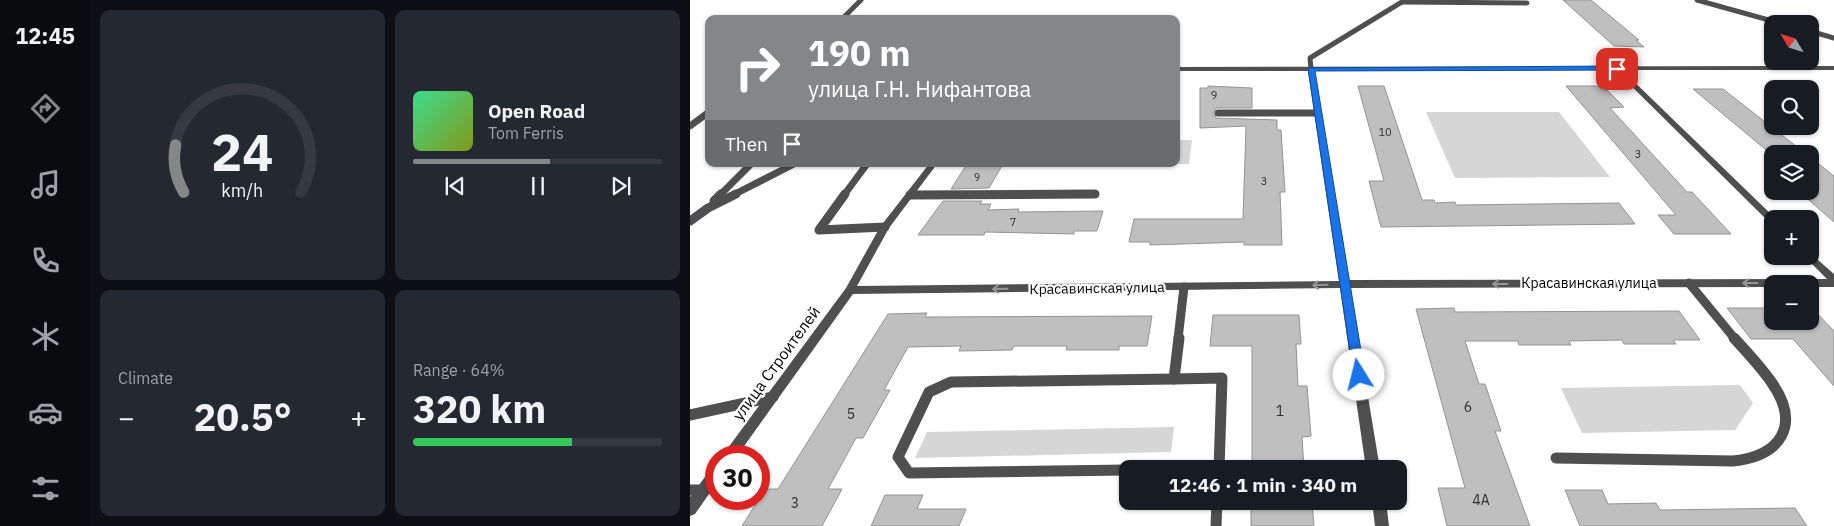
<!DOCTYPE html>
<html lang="en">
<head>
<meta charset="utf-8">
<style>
	body { margin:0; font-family:"IBM Plex Sans",sans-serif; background:#242831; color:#f1f3f6; height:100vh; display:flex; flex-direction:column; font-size:19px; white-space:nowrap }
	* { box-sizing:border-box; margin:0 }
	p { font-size:16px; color:#9ea1a6 }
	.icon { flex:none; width:28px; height:28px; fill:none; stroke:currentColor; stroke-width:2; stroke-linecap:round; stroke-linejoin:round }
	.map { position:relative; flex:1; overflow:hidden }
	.details { display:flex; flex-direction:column; gap:10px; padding:10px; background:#0d0f14; width:600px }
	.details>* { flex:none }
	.top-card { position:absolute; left:15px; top:15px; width:475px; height:152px; border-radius:10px; box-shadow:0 1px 4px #0004; background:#858687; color:#fff; overflow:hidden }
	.needle { width:32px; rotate:308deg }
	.buttons { position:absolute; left:1074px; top:15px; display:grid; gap:10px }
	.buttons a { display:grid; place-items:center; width:55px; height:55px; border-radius:10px; background:#171b24; box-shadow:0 1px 4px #0004; font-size:25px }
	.speed { position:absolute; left:15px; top:445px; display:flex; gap:10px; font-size:25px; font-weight:700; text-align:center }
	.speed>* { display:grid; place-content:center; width:65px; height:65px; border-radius:50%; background:#171b24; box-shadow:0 1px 4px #0004; line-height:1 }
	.speed .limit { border:8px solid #d22; background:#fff; color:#111 }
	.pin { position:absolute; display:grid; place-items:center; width:42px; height:42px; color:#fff; margin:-21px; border-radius:10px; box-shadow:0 2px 8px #0006 }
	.me { position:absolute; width:55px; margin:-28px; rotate:351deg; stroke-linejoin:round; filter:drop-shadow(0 0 4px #0008) }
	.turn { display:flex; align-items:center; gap:18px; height:105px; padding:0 20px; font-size:22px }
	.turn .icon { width:65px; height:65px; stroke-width:2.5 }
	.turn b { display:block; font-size:35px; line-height:42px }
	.then { display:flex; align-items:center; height:48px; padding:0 20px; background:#0003; gap:10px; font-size:19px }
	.big { font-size:38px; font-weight:700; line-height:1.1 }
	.details .widget { flex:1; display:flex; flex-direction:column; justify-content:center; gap:8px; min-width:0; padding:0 18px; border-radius:10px; background:#242831 }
	.details .dial { align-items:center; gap:0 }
	.dial svg { height:130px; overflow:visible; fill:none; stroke:#363941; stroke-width:7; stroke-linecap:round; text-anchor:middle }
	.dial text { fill:#f1f3f6; stroke:none }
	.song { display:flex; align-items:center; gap:15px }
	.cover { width:60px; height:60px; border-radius:8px; background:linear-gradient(135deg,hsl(150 70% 55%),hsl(70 70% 35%)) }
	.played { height:5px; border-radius:2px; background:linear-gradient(90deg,#858687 55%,#363941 55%) }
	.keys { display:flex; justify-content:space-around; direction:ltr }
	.heat { display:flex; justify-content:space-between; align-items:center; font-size:28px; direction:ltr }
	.charge { height:8px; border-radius:4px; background:linear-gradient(90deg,#34c759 64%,#363941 0) }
	.details .tiles { flex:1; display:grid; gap:10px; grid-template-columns:repeat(2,1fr) }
	.trip { position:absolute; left:429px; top:460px; width:288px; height:50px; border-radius:10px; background:#171b24; box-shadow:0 1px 4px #0004; font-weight:700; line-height:50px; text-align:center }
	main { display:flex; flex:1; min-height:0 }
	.tabs { display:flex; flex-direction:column; width:90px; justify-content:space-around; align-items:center; background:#090b0e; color:#9ea1a6 }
	.tabs .icon { width:35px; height:35px }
	.tabs .on { color:#858687 }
	.tabs b { font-size:22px; color:#f1f3f6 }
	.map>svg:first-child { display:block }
	.green { fill:#d6d6d6 }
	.building { fill:#bfbfbf; stroke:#939393 }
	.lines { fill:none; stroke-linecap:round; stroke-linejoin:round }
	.lane-far3 { stroke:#4f4f4f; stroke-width:5 }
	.lane-far2 { stroke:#4f4f4f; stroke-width:7 }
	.lane-far1 { stroke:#4f4f4f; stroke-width:9 }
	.lane { stroke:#4f4f4f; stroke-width:11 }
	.street { fill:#4f4f4f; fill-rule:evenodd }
	.oneway { stroke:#959595 }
	.route { fill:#1a73e8; stroke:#114b97 }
	.labels { text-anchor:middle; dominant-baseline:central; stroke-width:4.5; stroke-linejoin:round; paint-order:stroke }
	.number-label { font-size:11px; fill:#303030 }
	.street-label { font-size:14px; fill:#000; stroke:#fff }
	.near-number-label { font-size:14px; fill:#303030 }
	.near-street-label { font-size:16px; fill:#000; stroke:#fff }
</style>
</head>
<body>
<main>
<nav class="tabs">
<b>12:45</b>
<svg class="icon on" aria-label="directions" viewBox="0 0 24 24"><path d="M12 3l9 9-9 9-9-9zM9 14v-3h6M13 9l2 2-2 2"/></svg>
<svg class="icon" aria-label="music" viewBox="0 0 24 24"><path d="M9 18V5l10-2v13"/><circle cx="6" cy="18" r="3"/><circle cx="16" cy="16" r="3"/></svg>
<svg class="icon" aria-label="phone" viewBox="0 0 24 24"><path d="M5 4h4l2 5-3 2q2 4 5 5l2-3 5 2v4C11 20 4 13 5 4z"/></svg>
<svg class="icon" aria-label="climate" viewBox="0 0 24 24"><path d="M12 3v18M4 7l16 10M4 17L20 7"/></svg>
<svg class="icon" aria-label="car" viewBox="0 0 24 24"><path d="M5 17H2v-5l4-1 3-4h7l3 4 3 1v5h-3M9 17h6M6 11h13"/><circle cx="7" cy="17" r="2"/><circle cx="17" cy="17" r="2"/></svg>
<svg class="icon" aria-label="filters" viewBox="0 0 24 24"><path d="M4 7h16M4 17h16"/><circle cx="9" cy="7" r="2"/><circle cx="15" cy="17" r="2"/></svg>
</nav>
<section class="details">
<div class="tiles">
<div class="widget dial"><svg viewBox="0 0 100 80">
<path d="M14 69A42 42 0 1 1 86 69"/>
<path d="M14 69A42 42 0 0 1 9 40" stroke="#858687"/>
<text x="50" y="56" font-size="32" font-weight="700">24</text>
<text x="50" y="72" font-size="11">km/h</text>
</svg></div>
<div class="widget">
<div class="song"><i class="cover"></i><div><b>Open Road</b><p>Tom Ferris</p></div></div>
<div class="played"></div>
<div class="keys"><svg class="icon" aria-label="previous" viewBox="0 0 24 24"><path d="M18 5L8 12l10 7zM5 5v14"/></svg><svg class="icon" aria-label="pause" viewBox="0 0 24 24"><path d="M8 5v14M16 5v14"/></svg><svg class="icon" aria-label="next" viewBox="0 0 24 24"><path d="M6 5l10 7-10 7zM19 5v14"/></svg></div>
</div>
<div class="widget"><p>Climate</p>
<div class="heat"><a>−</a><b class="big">20.5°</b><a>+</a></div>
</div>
<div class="widget"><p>Range · 64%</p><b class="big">320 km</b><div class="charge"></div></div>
</div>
</section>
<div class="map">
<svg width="1144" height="526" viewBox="0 0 1144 526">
	<rect width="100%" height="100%" fill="#fff"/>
	<!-- green -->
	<g class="green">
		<path d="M736,112H869L920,177L765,178Z"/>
		<path d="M486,140H502L499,164H467H486Z"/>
		<path d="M1050,385L1063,403L1045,430L892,433L871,388Z"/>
		<path d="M484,427L481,452L225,458L237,432Z"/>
	</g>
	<!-- building -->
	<g class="building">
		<path d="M873,0H901L949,40H946L954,47L924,46Z"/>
		<path d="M518,86L562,88V108H526L523,113L526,118L587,120V130H591L595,192H590L592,245H554V242L460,245V242H439L444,219H553L556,126L510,128V88H518Z"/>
		<path d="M668,86H694L732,200H744L745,203L765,202L766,205L929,203L945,224L691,227L679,181H694Z"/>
		<path d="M876,86H908L912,90H917L934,107L920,108L997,192H1002L1041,234H984L968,215H986Z"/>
		<path d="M1003,89H1033L1116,154H1081Z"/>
		<path d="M1120,157L1144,176V222L1111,193H1128L1120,187Z"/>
		<path d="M277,164H313L299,188L261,189Z"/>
		<path d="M253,201H292L290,204H301L298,210L329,209L328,212L413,211L407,231H384V234L295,232L294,235H228Z"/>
		<path d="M1120,306L1144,331V386L1103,339H1061L1037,308H1082V321H1120Z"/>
		<path d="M764,308L765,312L989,311L1010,340H983L986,344H934L932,340L879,341L881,345H829L828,341H775L789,384H795L811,431H805L840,526H757L748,488H775L726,309Z"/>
		<path d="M237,313L235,317L462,316L457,346H429V350H376L377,346H324L322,350L269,351L271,346L218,347L194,390H200L173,438H166L138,489H152L132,526H52L75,489H88L198,314Z"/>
		<path d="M523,315H609L611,344H606L608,386H617L621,436L612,437L614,469H562V346H520Z"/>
		<path d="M875,490H912L918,504L966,503L970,510L1105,508L1117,526H890Z"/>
		<path d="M195,495H233L227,509H276L269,526H181Z"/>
		<path d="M561,501H622L624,526H561Z"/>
	</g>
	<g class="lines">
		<!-- lane-far3 -->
		<g class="lane-far3">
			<path d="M1007,0L1093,24"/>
			<path d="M712,2L837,3"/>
			<path d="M152,19L171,0"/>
			<path d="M1120,31L1144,38"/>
			<path d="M621,69L620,58L715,0"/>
		</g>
		<!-- lane-far2 -->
		<g class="lane-far2">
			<path d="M528,113H627"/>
			<path d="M0,126L19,112"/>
			<path d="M30,195L61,164"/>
			<path d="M43,195L104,164"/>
			<path d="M154,195L177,164"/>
			<path d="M220,195L405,194"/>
		</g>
		<!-- lane-far1 -->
		<g class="lane-far1">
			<path d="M155,194L129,230L195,227"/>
			<path d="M220,195L405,194"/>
			<path d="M24,201L31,194"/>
			<path d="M0,221L18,208L46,194"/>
			<path d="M999,283L1045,339"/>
			<path d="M488,339L494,287"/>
		</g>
		<!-- lane -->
		<g class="lane">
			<path d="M489,338L484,379L532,378L529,469"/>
			<path d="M0,415L83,397"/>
			<path d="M866,458L1043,461C1091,456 1111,425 1082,383C1071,367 1057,352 1044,338"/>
			<path d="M438,470L219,473L208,457L239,392L261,382L484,379"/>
			<path d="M0,490H14"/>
			<path d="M526,526L527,501"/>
		</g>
		<!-- street -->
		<g class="street">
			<path d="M1144,66V70H932L1085,218L1082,219V223L1079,222L925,70L624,71L659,280L1137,279L1114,256H1120V253L1144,274V287H1120V284H1082V287L660,288L690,469H676L650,288L163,294L47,456H32L156,288L190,227L239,164H247L199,228L167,286L649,281L618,71H486V67Z"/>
			<path d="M26,467V484L5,514L0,516V497L21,469Z"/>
			<path d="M682,501H696L699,526H685Z"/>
		</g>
	</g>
	<!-- one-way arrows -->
	<defs><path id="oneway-shaft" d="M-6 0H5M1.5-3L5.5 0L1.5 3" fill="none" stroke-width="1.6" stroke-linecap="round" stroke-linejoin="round" transform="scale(1.25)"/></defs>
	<g class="oneway">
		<use href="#oneway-shaft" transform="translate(1060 283) rotate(180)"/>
		<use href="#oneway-shaft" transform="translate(810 284) rotate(180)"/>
		<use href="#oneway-shaft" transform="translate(630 285) rotate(178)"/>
		<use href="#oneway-shaft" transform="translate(310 289) rotate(179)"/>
	</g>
	<!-- route -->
	<path class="route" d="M927,66L931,69L929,70L625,71L675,375L673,379L669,380L664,379L618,68Z"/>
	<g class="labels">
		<!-- number labels -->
		<g class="number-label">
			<text x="524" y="95">9</text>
			<text x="695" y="132">10</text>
			<text x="948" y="154">3</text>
			<text x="287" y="177">9</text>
			<text x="574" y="181">3</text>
			<text x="323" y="222">7</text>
		</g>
		<!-- street labels -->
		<g class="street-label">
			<text x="899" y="283">Красавинская улица</text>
			<text transform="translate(407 288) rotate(-1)">Красавинская улица</text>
		</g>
		<!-- near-number labels -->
		<g class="near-number-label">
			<text x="778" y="407">6</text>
			<text x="590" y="411">1</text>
			<text x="161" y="414">5</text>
			<text x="791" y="500">4А</text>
			<text x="105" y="503">3</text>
		</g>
		<!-- near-street labels -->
		<g class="near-street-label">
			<text transform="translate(86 363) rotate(-54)">улица Строителей</text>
		</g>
	</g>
</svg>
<div class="buttons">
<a><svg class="needle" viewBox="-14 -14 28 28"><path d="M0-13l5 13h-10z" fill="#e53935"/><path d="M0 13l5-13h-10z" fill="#9ea1a6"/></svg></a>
<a><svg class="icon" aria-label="search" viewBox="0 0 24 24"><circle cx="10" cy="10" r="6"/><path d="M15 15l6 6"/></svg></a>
<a><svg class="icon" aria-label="layers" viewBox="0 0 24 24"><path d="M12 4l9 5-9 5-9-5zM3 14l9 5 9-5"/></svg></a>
<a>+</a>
<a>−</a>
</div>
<div class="speed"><div class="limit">30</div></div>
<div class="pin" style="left:927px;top:69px;background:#d93025"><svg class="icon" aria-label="arrive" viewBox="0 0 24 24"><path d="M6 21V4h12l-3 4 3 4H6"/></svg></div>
<svg class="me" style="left:669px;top:375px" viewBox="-20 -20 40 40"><circle r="19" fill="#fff"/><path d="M0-13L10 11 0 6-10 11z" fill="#1a73e8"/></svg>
<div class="trip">12:46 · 1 min · 340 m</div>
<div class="top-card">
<div class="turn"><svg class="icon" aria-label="right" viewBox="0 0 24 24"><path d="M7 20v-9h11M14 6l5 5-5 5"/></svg><div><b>190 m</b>улица Г.Н. Нифантова</div></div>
<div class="then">Then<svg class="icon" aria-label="arrive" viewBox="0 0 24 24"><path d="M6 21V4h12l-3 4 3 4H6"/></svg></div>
</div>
</div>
</main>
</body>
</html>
